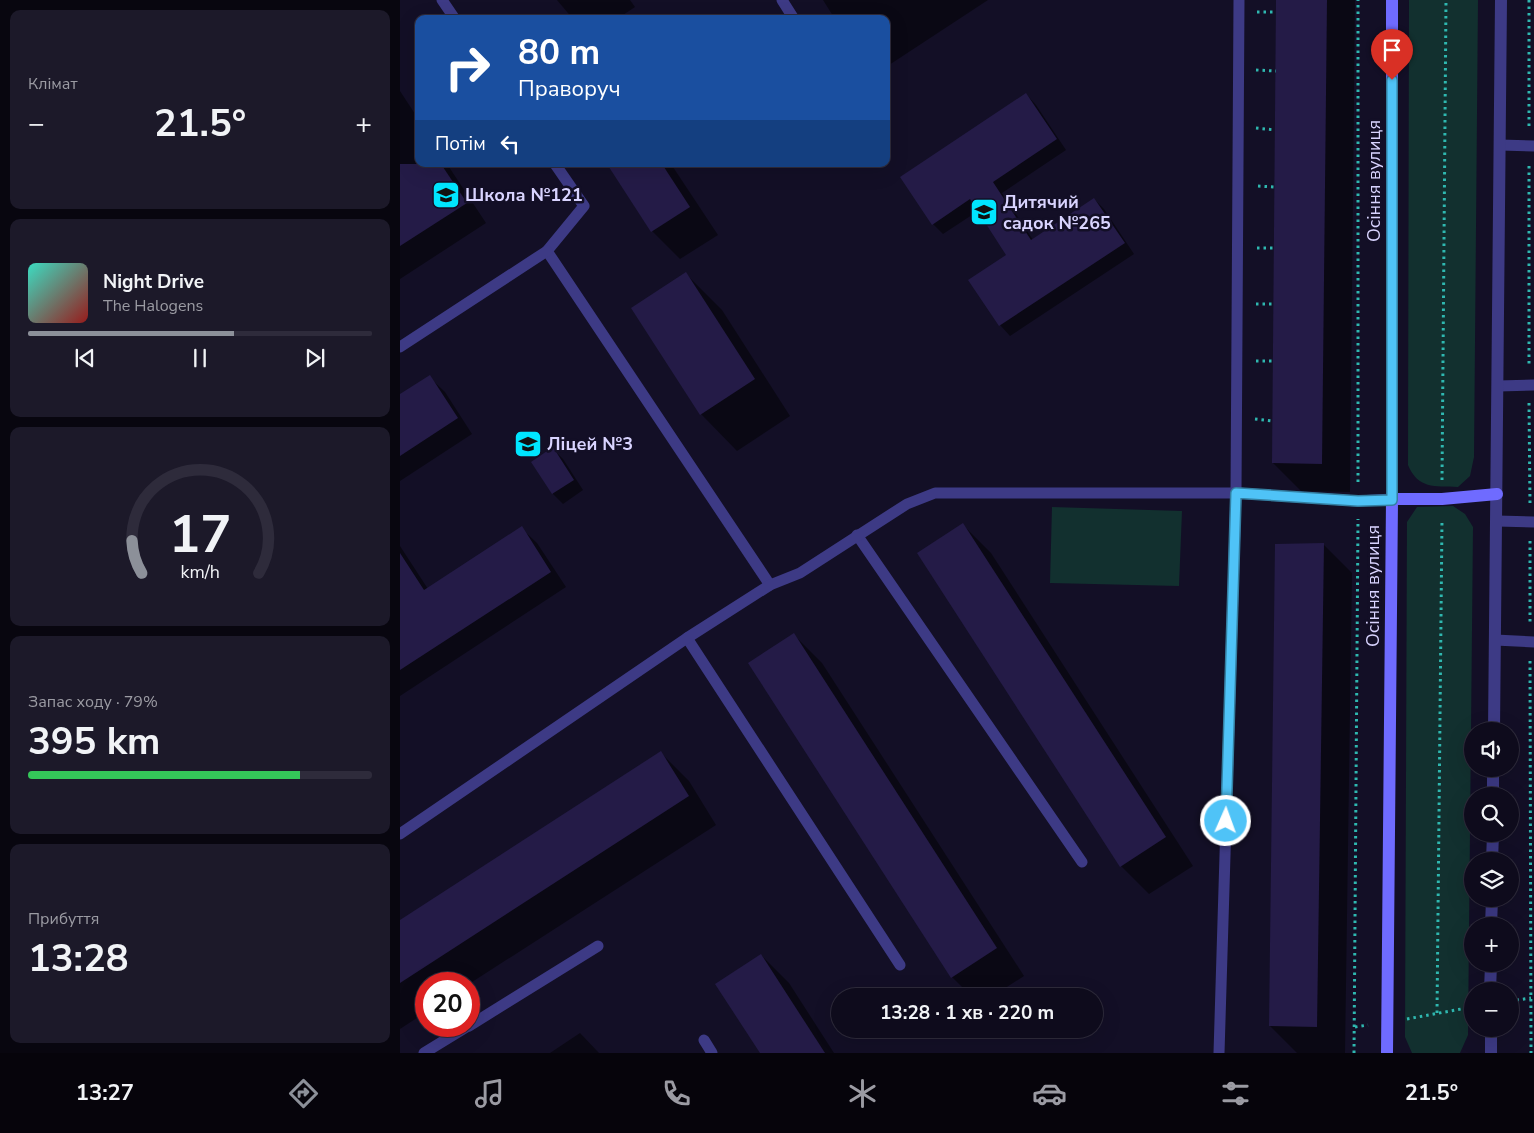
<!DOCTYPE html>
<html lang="uk">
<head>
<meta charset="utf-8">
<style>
	body { margin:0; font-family:"Nunito Sans",sans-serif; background:#1c1929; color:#f1f3f6; height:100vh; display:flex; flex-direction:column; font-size:19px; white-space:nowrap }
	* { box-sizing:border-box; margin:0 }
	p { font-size:16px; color:#9b9ba3 }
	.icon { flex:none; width:28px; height:28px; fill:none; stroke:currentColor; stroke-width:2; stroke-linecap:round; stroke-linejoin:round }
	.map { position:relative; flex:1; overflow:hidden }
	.details { display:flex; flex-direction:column; gap:10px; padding:10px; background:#08060f; width:400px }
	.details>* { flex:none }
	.guide { position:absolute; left:15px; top:15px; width:475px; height:152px; border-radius:10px; box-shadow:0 5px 20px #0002,0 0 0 1px #2e2b3b; background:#1a4fa0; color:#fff; overflow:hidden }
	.controls { position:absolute; left:1064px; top:722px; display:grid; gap:10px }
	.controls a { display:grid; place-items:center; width:55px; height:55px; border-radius:50%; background:#0e0b1c; box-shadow:0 5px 20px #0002,0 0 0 1px #2e2b3b; font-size:25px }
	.speed { position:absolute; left:15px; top:972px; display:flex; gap:10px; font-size:25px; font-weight:700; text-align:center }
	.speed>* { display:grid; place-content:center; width:65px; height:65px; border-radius:50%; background:#0e0b1c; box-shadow:0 5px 20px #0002,0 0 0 1px #2e2b3b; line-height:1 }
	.speed .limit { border:8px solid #d22; background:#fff; color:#111 }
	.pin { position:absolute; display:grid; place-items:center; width:42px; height:42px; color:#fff; margin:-51px -21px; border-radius:50% 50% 50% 0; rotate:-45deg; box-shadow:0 0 5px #0007 }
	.pin .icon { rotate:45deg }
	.me { position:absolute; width:55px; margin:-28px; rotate:2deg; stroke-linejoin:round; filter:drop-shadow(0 0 4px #0008) }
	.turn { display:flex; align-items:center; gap:18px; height:105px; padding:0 20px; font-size:22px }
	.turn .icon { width:65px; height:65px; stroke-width:2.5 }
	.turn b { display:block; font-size:35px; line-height:42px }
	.then { display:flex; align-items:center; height:48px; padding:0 20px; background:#0003; gap:10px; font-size:19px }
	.big { font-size:38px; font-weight:700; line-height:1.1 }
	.details .widget { flex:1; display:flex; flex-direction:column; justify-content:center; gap:8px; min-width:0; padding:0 18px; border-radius:10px; background:#1c1929 }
	.details .dial { align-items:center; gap:0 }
	.dial svg { height:130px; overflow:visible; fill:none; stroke:#2e2b3b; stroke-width:7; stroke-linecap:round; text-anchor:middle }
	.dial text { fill:#f1f3f6; stroke:none }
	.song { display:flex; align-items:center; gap:15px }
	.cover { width:60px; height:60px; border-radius:8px; background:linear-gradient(135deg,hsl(170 70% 55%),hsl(0 70% 35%)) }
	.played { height:5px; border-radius:2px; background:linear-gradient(90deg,#8c9099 60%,#2e2b3b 60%) }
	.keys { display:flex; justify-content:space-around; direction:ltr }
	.heat { display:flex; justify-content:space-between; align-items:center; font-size:28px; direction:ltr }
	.charge { height:8px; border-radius:4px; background:linear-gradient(90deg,#34c759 79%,#2e2b3b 0) }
	.trip { position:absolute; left:431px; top:988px; width:272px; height:50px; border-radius:25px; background:#0e0b1c; box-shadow:0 5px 20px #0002,0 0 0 1px #2e2b3b; font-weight:700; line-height:50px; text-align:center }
	.menu { display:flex; height:80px; justify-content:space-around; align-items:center; background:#06040b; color:#9b9ba3 }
	.menu .icon { width:35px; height:35px }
	.menu .current { color:#8c9099 }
	.menu b { font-size:22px; color:#f1f3f6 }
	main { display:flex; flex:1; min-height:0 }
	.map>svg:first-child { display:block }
	.green { fill:#12302f }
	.shadow { fill:#0007 }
	.building { fill:#241b47 }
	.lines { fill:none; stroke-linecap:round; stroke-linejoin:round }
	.path { stroke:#2fb8b0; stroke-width:3; stroke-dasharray:2.5 4; stroke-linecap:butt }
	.lane { stroke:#3d3a85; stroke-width:11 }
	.street { stroke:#3d3a85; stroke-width:12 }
	.secondary { stroke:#6f6bff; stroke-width:12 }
	.route-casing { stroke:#337fa1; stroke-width:12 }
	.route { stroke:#4fc3f7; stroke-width:9 }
	.labels { text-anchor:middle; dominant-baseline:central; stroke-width:5; stroke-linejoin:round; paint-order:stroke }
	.street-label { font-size:18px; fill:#d9d4ff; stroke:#130f26 }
	.poi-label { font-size:18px; font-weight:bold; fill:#d9d4ff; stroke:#130f26; text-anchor:start }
</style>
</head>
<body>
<main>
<section class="details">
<div class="widget"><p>Клімат</p>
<div class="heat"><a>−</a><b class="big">21.5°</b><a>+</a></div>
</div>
<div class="widget">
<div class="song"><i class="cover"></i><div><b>Night Drive</b><p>The Halogens</p></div></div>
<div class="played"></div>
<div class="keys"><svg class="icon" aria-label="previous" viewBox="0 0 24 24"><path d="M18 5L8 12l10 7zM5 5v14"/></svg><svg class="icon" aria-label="pause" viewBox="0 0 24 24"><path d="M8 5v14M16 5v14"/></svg><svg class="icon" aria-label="next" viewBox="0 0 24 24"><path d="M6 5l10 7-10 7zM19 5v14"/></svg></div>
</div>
<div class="widget dial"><svg viewBox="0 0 100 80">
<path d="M14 69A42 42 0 1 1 86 69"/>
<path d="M14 69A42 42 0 0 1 8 49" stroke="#8c9099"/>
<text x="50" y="56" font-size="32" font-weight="700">17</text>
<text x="50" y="72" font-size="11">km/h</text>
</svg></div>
<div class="widget"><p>Запас ходу · 79%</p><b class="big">395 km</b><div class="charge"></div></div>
<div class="widget"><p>Прибуття</p><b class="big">13:28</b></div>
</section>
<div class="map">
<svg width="1134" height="1053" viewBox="0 0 1134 1053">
	<rect width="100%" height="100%" fill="#130f26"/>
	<!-- green -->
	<g class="green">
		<path d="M1009,0H1078L1074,457L1070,476L1058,487C1034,486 1018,489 1008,465Z"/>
		<path d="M1053,506L1065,514L1073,527L1068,1035L1060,1053H1012L1005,1037L1007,522L1017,507Z"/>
		<path d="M652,507L782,511L779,586L650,583Z"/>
	</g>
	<!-- shadow -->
	<g class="shadow">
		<path d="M157,0H230L235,7L217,19H173Z"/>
		<path d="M423,0H588L486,67V19H435Z"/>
		<path d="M878,0H955L950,492L901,491L873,463Z"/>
		<path d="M0,91L19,120V164H47L86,223L0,279Z"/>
		<path d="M626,94L636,105L666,150L602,193L633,240L694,199L704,209L734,254L610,336L600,325L608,255L578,211L543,234L533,224Z"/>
		<path d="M209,164H271L318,235L280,259L252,231Z"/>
		<path d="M286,274L322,310L390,416L337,451L301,414L232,308Z"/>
		<path d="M29,377L45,392L72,434L0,481V396Z"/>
		<path d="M153,449L163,459L183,490L163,504L153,494Z"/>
		<path d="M563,525L591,553L793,866L749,894L721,866L518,553Z"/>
		<path d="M121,528L137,543L166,587L0,696V546L28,589Z"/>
		<path d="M924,545L952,573L945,1053H897L870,1026Z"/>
		<path d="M394,635L422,663L624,976L593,996H571L552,977Z"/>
		<path d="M261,753L289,781L316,825L69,984H26V1012L0,1029V921Z"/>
		<path d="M361,955L389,983L434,1053H361Z"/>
		<path d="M180,1033L199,1053H150Z"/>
	</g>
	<!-- building -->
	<g class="building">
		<path d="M876,0H927L922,464L872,463Z"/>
		<path d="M626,93L657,139L593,182L631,240L694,198L725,243L599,326L568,280L606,255L570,199L532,225L500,177Z"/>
		<path d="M0,164H41L67,203L0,246Z"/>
		<path d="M207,164H262L290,207L251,232Z"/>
		<path d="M286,272L355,379L300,415L231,308Z"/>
		<path d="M30,375L58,418L0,456V394Z"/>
		<path d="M153,447L174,480L152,494L131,462Z"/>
		<path d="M563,523L766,837L720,867L517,553Z"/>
		<path d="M122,526L151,572L0,670V553L24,590Z"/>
		<path d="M924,543L917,1027L869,1026L875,544Z"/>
		<path d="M394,633L597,948L551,978L348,663Z"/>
		<path d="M261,751L289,796L0,983V920Z"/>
		<path d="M361,954L425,1053H360L315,984Z"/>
	</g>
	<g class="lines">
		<!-- path -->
		<g class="path">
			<path d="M1129,0V127"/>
			<path d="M857,12H876"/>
			<path d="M856,70L876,71"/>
			<path d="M856,128L875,130"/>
			<path d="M1129,166V367"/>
			<path d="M858,186L874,187"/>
			<path d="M857,248H874"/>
			<path d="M856,304H873"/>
			<path d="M856,361H872"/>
			<path d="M1129,403L1130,504"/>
			<path d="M855,419L872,421"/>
			<path d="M1042,480L1046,0"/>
			<path d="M958,482V0"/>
			<path d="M1130,541V624"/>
			<path d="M1130,661L1131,1053"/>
			<path d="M1110,1001L1131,998"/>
			<path d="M1037,1013L1042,519"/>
			<path d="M1007,1019L1072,1007"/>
			<path d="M955,1027L968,1025"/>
			<path d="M954,1053L958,519"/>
		</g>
		<!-- lane -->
		<g class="lane">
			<path d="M42,0L55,19"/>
			<path d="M382,0L394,19"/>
			<path d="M1100,145L1134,146"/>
			<path d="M155,164L184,206L147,251L370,585"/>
			<path d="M0,347L147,251"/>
			<path d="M1098,386L1134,385"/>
			<path d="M1097,521L1134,522"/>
			<path d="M457,535L682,862"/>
			<path d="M287,638L500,965"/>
			<path d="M1095,640L1134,642"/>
			<path d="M0,834L287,638L370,585L400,573L507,504L535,493H836L958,501L992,499"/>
			<path d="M69,1026L198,946"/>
			<path d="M304,1040L312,1053"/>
			<path d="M24,1053L68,1026"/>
			<path d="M819,1053L836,493L839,0"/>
		</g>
		<!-- street -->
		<g class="street">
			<path d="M1094,731L1101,0"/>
			<path d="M1093,796V769"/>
			<path d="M1092,861L1093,834"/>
			<path d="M1091,926L1092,899"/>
			<path d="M1090,991L1091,964"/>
			<path d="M1091,1029V1053"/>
		</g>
		<!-- secondary -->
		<g class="secondary">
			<path d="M992,499H1042L1097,494"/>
			<path d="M987,1053L992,499V0"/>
		</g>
	</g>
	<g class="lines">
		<!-- route casing -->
		<g class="route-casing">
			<path id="route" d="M826,821L836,493L958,501L992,500V80"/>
		</g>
		<!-- route -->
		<use href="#route" class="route"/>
	</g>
	<!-- icons -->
	<defs>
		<g id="school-square" transform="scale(1.4375)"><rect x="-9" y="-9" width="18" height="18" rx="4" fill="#00e5ff" stroke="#130f26"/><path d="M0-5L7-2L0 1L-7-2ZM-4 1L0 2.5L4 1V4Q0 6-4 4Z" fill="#111"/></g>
	</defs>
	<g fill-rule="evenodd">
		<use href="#school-square" x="46" y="195"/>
		<use href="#school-square" x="584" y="212"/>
		<use href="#school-square" x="128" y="444"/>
	</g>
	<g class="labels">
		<!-- street labels -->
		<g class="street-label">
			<text transform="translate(974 181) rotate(-90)">Осіння вулиця</text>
			<text transform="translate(973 586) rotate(-90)">Осіння вулиця</text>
		</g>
		<!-- poi labels -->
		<g class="poi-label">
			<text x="65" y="195">Школа №121</text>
			<text x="603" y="202">Дитячий<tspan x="603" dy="21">садок №265</tspan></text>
			<text x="147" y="444">Ліцей №3</text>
		</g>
	</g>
</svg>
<div class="controls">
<a><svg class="icon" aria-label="sound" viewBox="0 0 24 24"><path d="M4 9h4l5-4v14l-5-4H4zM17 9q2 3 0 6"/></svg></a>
<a><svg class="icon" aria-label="search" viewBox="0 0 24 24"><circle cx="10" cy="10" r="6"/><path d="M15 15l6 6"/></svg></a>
<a><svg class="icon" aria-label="layers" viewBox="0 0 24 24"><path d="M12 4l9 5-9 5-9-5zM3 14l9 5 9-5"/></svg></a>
<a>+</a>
<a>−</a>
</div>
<div class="speed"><div class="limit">20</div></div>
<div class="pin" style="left:992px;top:80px;background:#d93025"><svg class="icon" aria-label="arrive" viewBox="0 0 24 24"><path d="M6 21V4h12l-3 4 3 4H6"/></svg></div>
<svg class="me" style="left:826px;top:821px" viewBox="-20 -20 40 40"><circle r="17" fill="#4fc3f7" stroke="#fff" stroke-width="3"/><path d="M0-11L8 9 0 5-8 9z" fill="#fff"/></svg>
<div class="trip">13:28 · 1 хв · 220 m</div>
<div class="guide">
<div class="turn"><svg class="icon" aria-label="right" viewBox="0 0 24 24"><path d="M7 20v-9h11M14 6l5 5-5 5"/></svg><div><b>80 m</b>Праворуч</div></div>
<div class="then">Потім<svg class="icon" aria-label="left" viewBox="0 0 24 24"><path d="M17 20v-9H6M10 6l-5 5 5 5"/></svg></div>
</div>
</div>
</main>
<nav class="menu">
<b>13:27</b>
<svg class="icon current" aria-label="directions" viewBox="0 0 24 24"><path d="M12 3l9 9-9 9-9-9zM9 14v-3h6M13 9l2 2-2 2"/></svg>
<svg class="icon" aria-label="music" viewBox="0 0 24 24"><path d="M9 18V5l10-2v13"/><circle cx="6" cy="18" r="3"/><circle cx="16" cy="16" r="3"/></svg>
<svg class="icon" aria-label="phone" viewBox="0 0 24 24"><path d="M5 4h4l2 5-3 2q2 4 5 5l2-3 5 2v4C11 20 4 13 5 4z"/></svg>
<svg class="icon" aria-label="climate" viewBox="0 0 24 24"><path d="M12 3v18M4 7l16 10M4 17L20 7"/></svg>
<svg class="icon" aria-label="car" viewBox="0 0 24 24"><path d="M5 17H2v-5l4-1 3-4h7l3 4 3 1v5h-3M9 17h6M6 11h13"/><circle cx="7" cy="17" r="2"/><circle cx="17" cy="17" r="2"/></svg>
<svg class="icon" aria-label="filters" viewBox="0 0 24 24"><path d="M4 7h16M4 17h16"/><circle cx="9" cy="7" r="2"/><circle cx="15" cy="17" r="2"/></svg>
<b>21.5°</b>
</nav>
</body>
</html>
